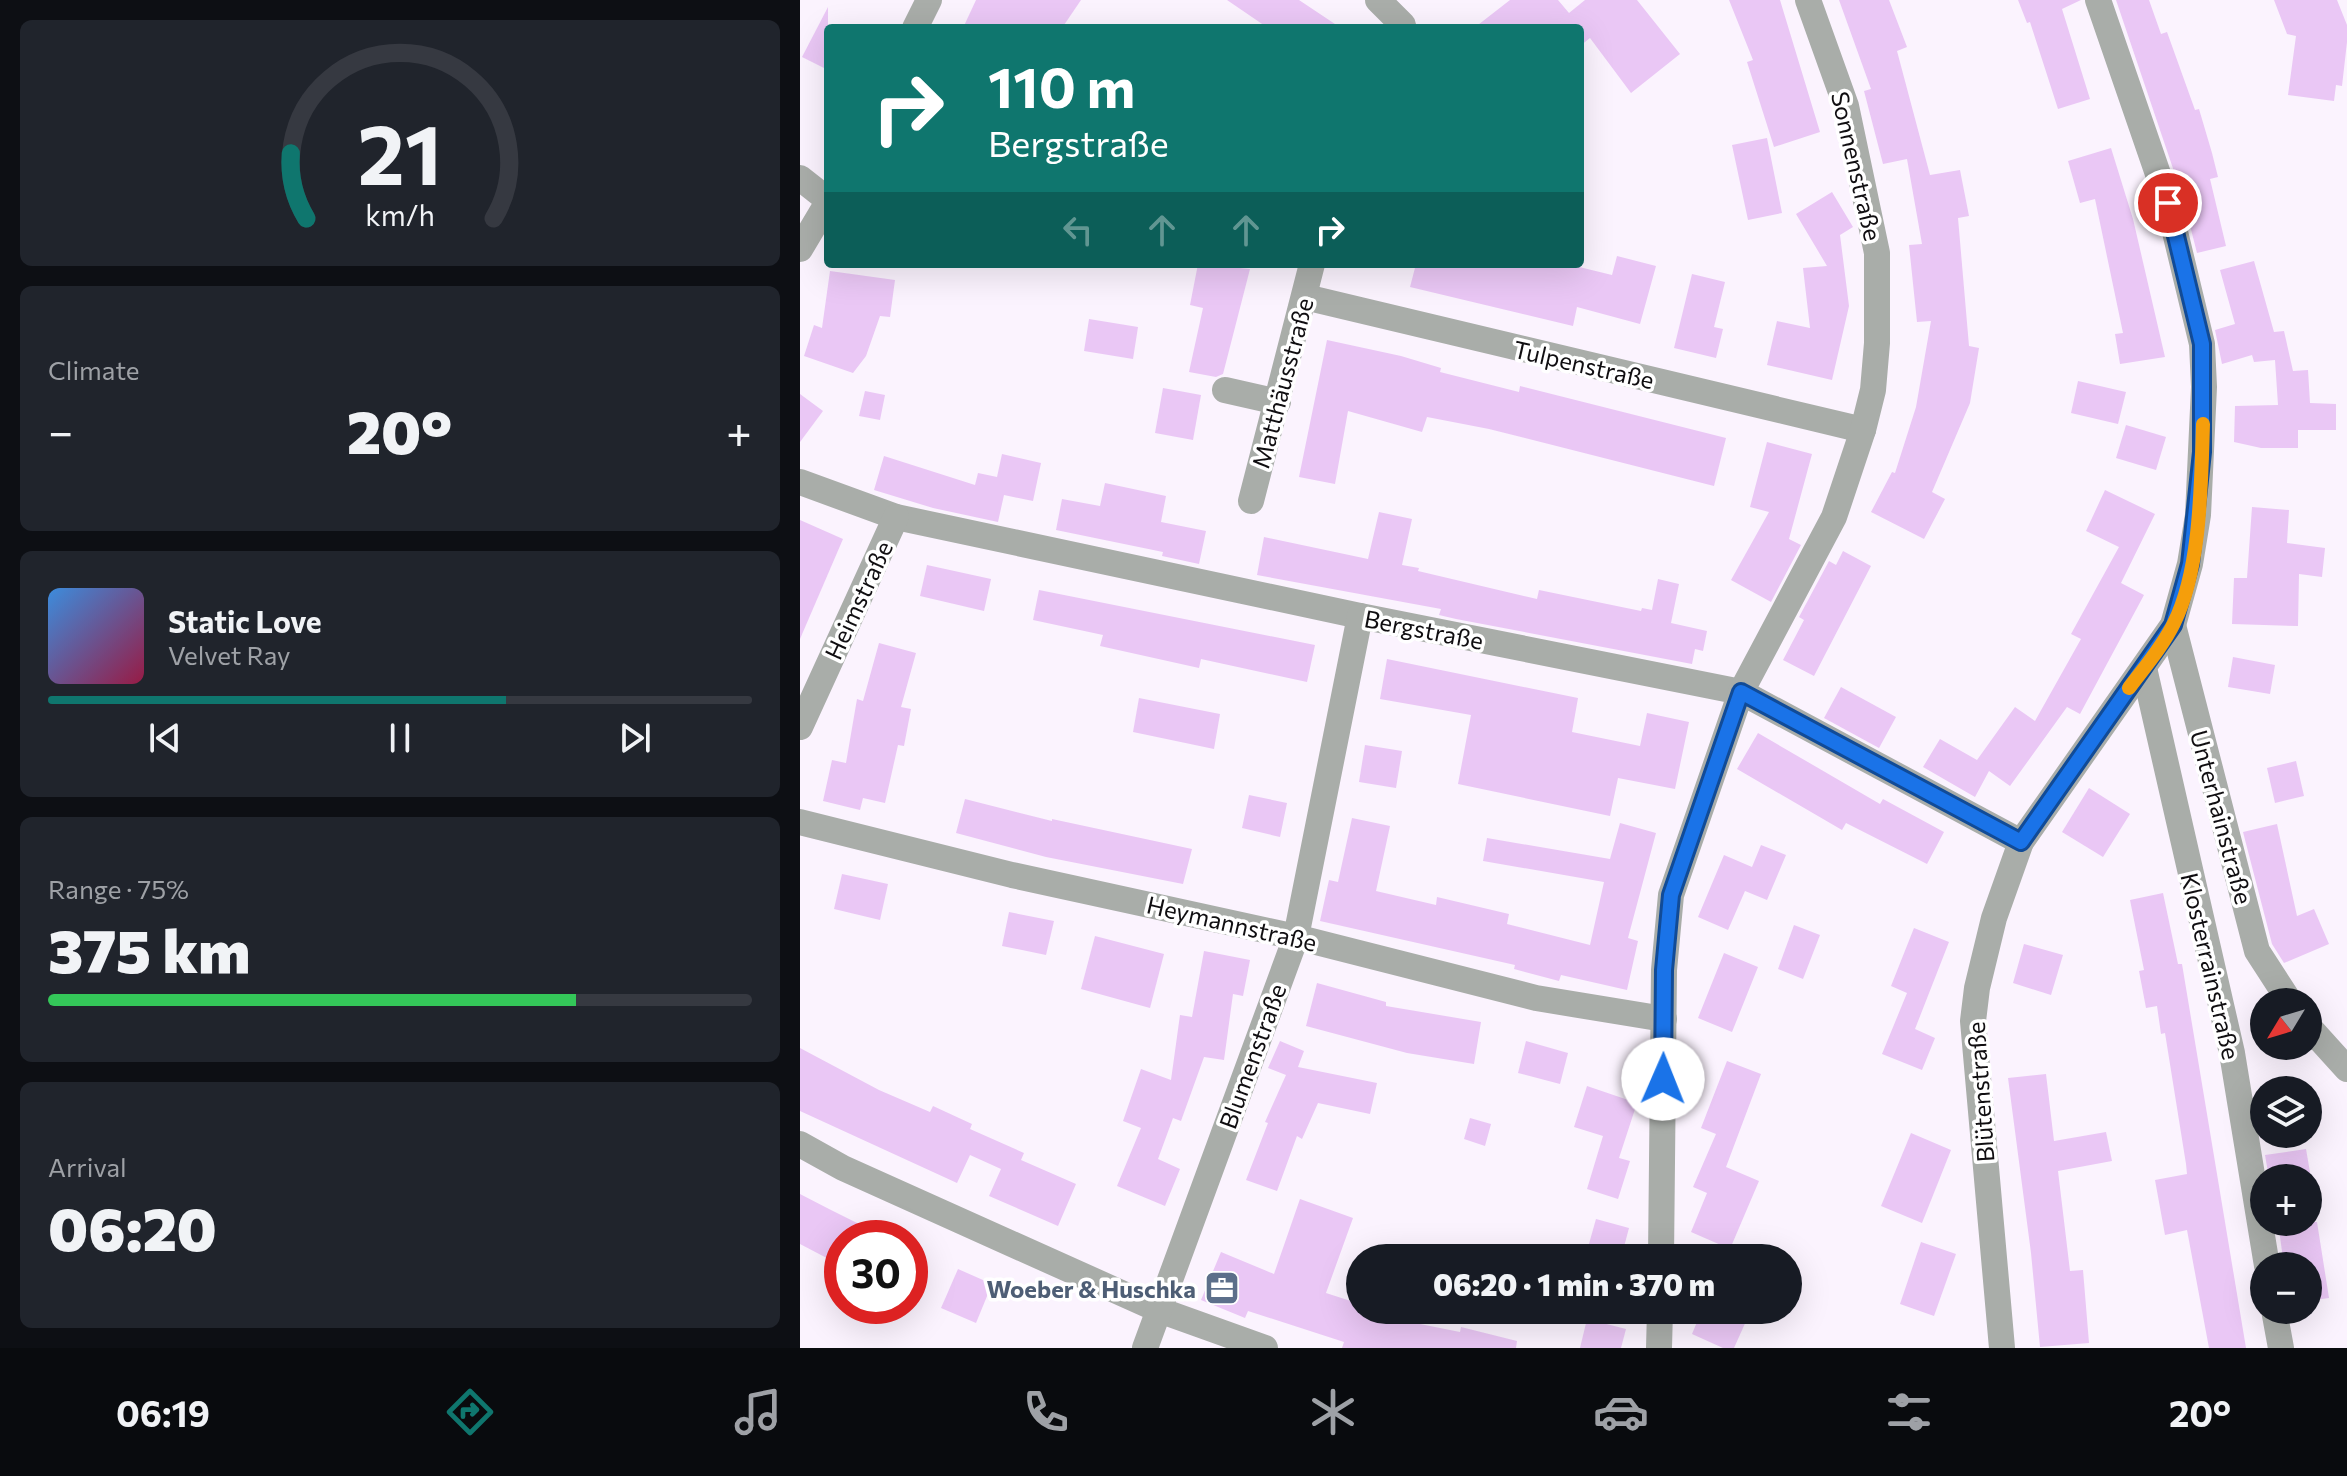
<!DOCTYPE html>
<html lang="en">
<head>
<meta charset="utf-8">
<style>
	body { margin:0; font-family:Commissioner,sans-serif; background:#20242c; color:#f1f3f6; height:100vh; display:flex; flex-direction:column; font-size:30px; white-space:nowrap }
	* { box-sizing:border-box; margin:0 }
	p { font-size:26px; color:#9ea1a6 }
	.icon { flex:none; width:44px; height:44px; fill:none; stroke:currentColor; stroke-width:2; stroke-linecap:round; stroke-linejoin:round }
	.map { position:relative; flex:1; overflow:hidden }
	.sheet { display:flex; flex-direction:column; gap:20px; padding:20px; background:#0d0f14; width:800px }
	.sheet>* { flex:none }
	.top-card { position:absolute; left:24px; top:24px; width:760px; height:244px; border-radius:8px; box-shadow:0 8px 32px #0002; background:#0f766e; color:#fff; overflow:hidden }
	.needle { width:52px; rotate:232deg }
	.fabs { position:absolute; left:1450px; top:988px; display:grid; gap:16px }
	.fabs a { display:grid; place-items:center; width:72px; height:72px; border-radius:50%; background:#171b24; box-shadow:0 8px 32px #0002; font-size:40px }
	.speed { position:absolute; left:24px; top:1220px; display:flex; gap:16px; font-size:40px; font-weight:700; text-align:center }
	.speed>* { display:grid; place-content:center; width:104px; height:104px; border-radius:50%; background:#171b24; box-shadow:0 8px 32px #0002; line-height:1 }
	.speed .limit { border:12px solid #d22; background:#fff; color:#111 }
	.pin { position:absolute; display:grid; place-items:center; width:68px; height:68px; color:#fff; margin:-34px; border:4px solid #fff; border-radius:50%; box-shadow:0 2px 8px #0007 }
	.me { position:absolute; width:88px; margin:-44px; rotate:1deg; stroke-linejoin:round; filter:drop-shadow(0 0 6px #0008) }
	.turn { display:flex; align-items:center; gap:28px; height:168px; padding:0 32px; font-size:36px }
	.turn .icon { width:104px; height:104px; stroke-width:2.5 }
	.turn b { display:block; font-size:56px; line-height:68px }
	.lanes { display:flex; align-items:center; height:76px; padding:0 32px; background:#0003; justify-content:center; gap:40px; direction:ltr }
	.lanes .off { opacity:.35 }
	.big { font-size:60px; font-weight:800; line-height:1.1 }
	.sheet .tile { flex:1; display:flex; flex-direction:column; justify-content:center; gap:12px; min-width:0; padding:0 28px; border-radius:12px; background:#20242c }
	.sheet .dial { align-items:center; gap:0 }
	.dial svg { height:208px; overflow:visible; fill:none; stroke:#363941; stroke-width:7; stroke-linecap:round; text-anchor:middle }
	.dial text { fill:#f1f3f6; stroke:none }
	.song { display:flex; align-items:center; gap:24px }
	.cover { width:96px; height:96px; border-radius:12px; background:linear-gradient(135deg,hsl(210 70% 55%),hsl(340 70% 35%)) }
	.played { height:8px; border-radius:4px; background:linear-gradient(90deg,#0f766e 65%,#363941 65%) }
	.keys { display:flex; justify-content:space-around; direction:ltr }
	.heat { display:flex; justify-content:space-between; align-items:center; font-size:44px; direction:ltr }
	.charge { height:12px; border-radius:6px; background:linear-gradient(90deg,#34c759 75%,#363941 0) }
	.trip { position:absolute; left:546px; top:1244px; width:456px; height:80px; border-radius:40px; background:#171b24; box-shadow:0 8px 32px #0002; font-weight:800; line-height:80px; text-align:center }
	.tab-bar { display:flex; height:128px; justify-content:space-around; align-items:center; background:#090b0e; color:#9ea1a6 }
	.tab-bar .icon { width:56px; height:56px }
	.tab-bar .selected { color:#0f766e }
	.tab-bar b { font-size:36px; color:#f1f3f6 }
	main { display:flex; flex:1; min-height:0 }
	.map>svg:first-child { display:block }
	.building { fill:#eac7f5 }
	.lines { fill:none; stroke-linecap:round; stroke-linejoin:round }
	.minor { stroke:#a9ada9; stroke-width:26 }
	.route-casing { stroke:#114b97; stroke-width:20 }
	.route { stroke:#1a73e8; stroke-width:14 }
	.slow { stroke:#f59e0b; stroke-width:14 }
	.labels { text-anchor:middle; dominant-baseline:central; stroke-width:7; stroke-linejoin:round; paint-order:stroke }
	.street-label { font-size:24px; fill:#100e11; stroke:#fff }
	.service-label { font-size:24px; font-weight:bold; fill:#4e5e75; stroke:#fff; text-anchor:end }
</style>
</head>
<body>
<main>
<section class="sheet">
<div class="tile dial"><svg viewBox="0 0 100 80">
<path d="M14 69A42 42 0 1 1 86 69"/>
<path d="M14 69A42 42 0 0 1 8 44" stroke="#0f766e"/>
<text x="50" y="56" font-size="32" font-weight="700">21</text>
<text x="50" y="72" font-size="11">km/h</text>
</svg></div>
<div class="tile"><p>Climate</p>
<div class="heat"><a>−</a><b class="big">20°</b><a>+</a></div>
</div>
<div class="tile">
<div class="song"><i class="cover"></i><div><b>Static Love</b><p>Velvet Ray</p></div></div>
<div class="played"></div>
<div class="keys"><svg class="icon" aria-label="previous" viewBox="0 0 24 24"><path d="M18 5L8 12l10 7zM5 5v14"/></svg><svg class="icon" aria-label="pause" viewBox="0 0 24 24"><path d="M8 5v14M16 5v14"/></svg><svg class="icon" aria-label="next" viewBox="0 0 24 24"><path d="M6 5l10 7-10 7zM19 5v14"/></svg></div>
</div>
<div class="tile"><p>Range · 75%</p><b class="big">375 km</b><div class="charge"></div></div>
<div class="tile"><p>Arrival</p><b class="big">06:20</b></div>
</section>
<div class="map">
<svg width="1547" height="1348" viewBox="0 0 1547 1348">
	<rect width="100%" height="100%" fill="#fbf3fe"/>
	<!-- building -->
	<g class="building">
		<path d="M176,0H281L262,28H163Z"/>
		<path d="M427,0H499L541,28H468Z"/>
		<path d="M710,0H758L769,13L785,0H837L880,54L831,93L790,38L780,46V28H674Z"/>
		<path d="M929,0H980L1020,132L974,147L947,62L953,60Z"/>
		<path d="M1039,0H1089L1107,47L1097,51L1130,175L1160,170L1169,216L1158,218L1169,346L1179,348L1170,403L1132,492L1145,499L1124,539L1071,512L1092,472L1095,473L1116,407L1131,321L1117,322L1109,245L1122,244L1107,159L1083,164L1064,91L1071,89Z"/>
		<path d="M1218,0H1281L1262,9L1290,99L1258,109L1230,22L1227,23Z"/>
		<path d="M1316,0H1349L1361,34L1367,32L1395,110L1399,109L1412,153L1418,177L1410,179L1426,246L1397,253L1383,198Z"/>
		<path d="M1474,0H1537L1547,25V42L1542,86L1536,85L1534,101L1488,95L1496,36L1487,34Z"/>
		<path d="M28,7V70L2,57Z"/>
		<path d="M967,138L982,213L948,220L932,145Z"/>
		<path d="M1311,148L1333,219L1365,357L1320,364L1315,334L1323,333L1295,199L1280,203L1268,161Z"/>
		<path d="M1032,192L1053,227L1040,235L1049,306L1032,380L967,365L977,321L1010,328L1003,268L1027,266L996,214Z"/>
		<path d="M817,256L856,266L840,324L777,307L773,326L610,287L616,264H767L812,275Z"/>
		<path d="M1454,261L1474,332L1484,331L1493,371L1508,370L1510,403L1536,404V430H1498V448H1461L1434,442L1435,406L1478,405L1475,360L1454,362L1452,355L1422,364L1415,330L1435,324L1420,270Z"/>
		<path d="M398,264L450,269L423,374L416,377L389,372L403,308L390,305Z"/>
		<path d="M30,271L95,280L90,317L80,316L66,356L53,373L4,356L14,325L22,328Z"/>
		<path d="M892,274L925,282L914,327L923,329L916,358L874,348Z"/>
		<path d="M289,319L338,327L333,359L284,351Z"/>
		<path d="M527,340L601,356L641,368L640,372L719,392L720,386L926,438L914,486L689,429L627,417L622,432L548,411L535,484L499,477Z"/>
		<path d="M1278,381L1326,392L1318,424L1271,413Z"/>
		<path d="M363,388L401,395L393,440L355,433Z"/>
		<path d="M65,391L85,395L80,420L59,416Z"/>
		<path d="M0,394L23,411L0,442Z"/>
		<path d="M1326,425L1366,437L1356,470L1316,458Z"/>
		<path d="M967,442L1012,454L989,539L1001,545L971,602L931,580L969,512L950,507Z"/>
		<path d="M202,454L241,463L233,501L204,495L198,522L133,508L74,490L84,456L175,485L178,473L197,477Z"/>
		<path d="M305,483L366,496L361,522L406,531L399,564L362,556L363,552L256,530L262,499L300,506Z"/>
		<path d="M1305,490L1355,514L1321,583L1344,595L1280,714L1267,707L1210,786L1189,771L1175,797L1123,767L1140,739L1177,760L1215,707L1235,721L1281,639L1271,634L1319,547L1286,531Z"/>
		<path d="M1452,507L1489,510L1487,543L1525,548L1522,577L1499,574L1498,626L1432,624L1434,578H1447Z"/>
		<path d="M579,512L612,519L602,565L619,568L618,571L737,599L739,590L841,611L842,608L852,610L858,579L879,584L871,623L907,631L903,651L895,649L892,664L656,619L639,615L641,609L457,575L464,537L568,559Z"/>
		<path d="M0,520L43,539L0,639Z"/>
		<path d="M1043,551L1071,566L1014,676L983,660L1004,620L999,617L1029,561L1036,565Z"/>
		<path d="M127,565L191,579L184,611L120,596Z"/>
		<path d="M239,590L515,645L507,682L401,659L399,668L300,646L303,635L233,620Z"/>
		<path d="M79,643L116,653L101,707L111,709L104,746L98,745L85,803L63,798L60,810L23,801L32,760L46,763L57,699L63,701Z"/>
		<path d="M1433,657L1475,665L1470,694L1428,687Z"/>
		<path d="M587,659L778,698L772,732L840,746L847,713L889,722L875,789L818,778L810,816L658,784L671,715L580,699Z"/>
		<path d="M1041,687L1096,717L1079,748L1024,718Z"/>
		<path d="M339,698L420,714L414,749L333,732Z"/>
		<path d="M958,733L1080,804L1083,799L1144,832L1127,864L1046,823L1042,830L937,769Z"/>
		<path d="M565,745L602,751L596,788L559,782Z"/>
		<path d="M1496,761L1504,796L1475,803L1467,768Z"/>
		<path d="M1289,788L1330,814L1303,857L1262,832Z"/>
		<path d="M449,795L487,803L480,837L442,828Z"/>
		<path d="M165,799L252,821V819L392,849L383,884L246,857L156,833Z"/>
		<path d="M552,818L590,826L576,891L636,905L637,897L709,914L707,924L790,945L804,882L683,861L687,838L810,859L820,823L856,833L828,938L838,941L827,990L761,975L759,981L714,969L715,965L520,921L529,880L538,882Z"/>
		<path d="M1477,824L1497,916L1514,909L1529,944L1484,963L1472,944L1443,832Z"/>
		<path d="M961,845L986,855L967,900L945,891L928,930L898,917L924,855L952,867Z"/>
		<path d="M42,874L88,884L80,920L34,909Z"/>
		<path d="M1363,893L1378,964H1382L1446,1348H1409L1387,1230L1365,1235L1355,1180L1387,1174L1386,1164L1365,1033L1361,1034L1357,1006L1346,1008L1339,971L1344,970L1330,900Z"/>
		<path d="M209,912L254,921L246,955L202,946Z"/>
		<path d="M994,925L1020,935L1003,979L978,969Z"/>
		<path d="M1114,928L1149,942L1115,1029L1135,1038L1122,1070L1082,1054L1107,993L1091,986Z"/>
		<path d="M295,936L364,954L350,1008L281,989Z"/>
		<path d="M1224,944L1263,955L1251,995L1213,983Z"/>
		<path d="M404,951L450,960L443,996L433,994L424,1060L404,1057L381,1121L373,1118L358,1159L380,1169L365,1206L317,1186L341,1128L323,1121L341,1069L371,1080L380,1015L392,1017Z"/>
		<path d="M924,953L958,967L932,1032L898,1018Z"/>
		<path d="M517,983L586,1002V1006L681,1022L674,1064L607,1053L506,1026Z"/>
		<path d="M480,1041L504,1051L498,1067L577,1083L570,1114L518,1103L502,1139L497,1136L477,1191L446,1180L468,1123L465,1122L486,1075L468,1068Z"/>
		<path d="M726,1041L768,1053L760,1084L718,1073Z"/>
		<path d="M0,1048L79,1090L130,1112L133,1106L172,1124L170,1129L224,1153L221,1160L276,1184L258,1226L189,1196L201,1169L170,1155L157,1183L0,1111Z"/>
		<path d="M927,1061L961,1074L926,1167L959,1181L930,1249L891,1232L907,1193L893,1187L916,1134L901,1128Z"/>
		<path d="M1246,1074L1254,1141L1306,1132L1312,1161L1258,1171L1270,1271L1283,1270L1289,1343L1240,1347L1231,1253L1208,1078Z"/>
		<path d="M787,1086L837,1103L819,1158L830,1161L818,1199L787,1189L803,1136L774,1127Z"/>
		<path d="M670,1118L691,1124L685,1146L664,1139Z"/>
		<path d="M1111,1133L1151,1150L1122,1223L1081,1206Z"/>
		<path d="M1506,1149L1511,1178H1469L1465,1155Z"/>
		<path d="M0,1194L29,1209L87,1238H42V1266L0,1244Z"/>
		<path d="M500,1199L553,1218L526,1293L560,1304V1310H577L620,1324L660,1332L661,1327L717,1341L716,1348H542L544,1342L448,1311L445,1318L401,1300L421,1252L474,1274Z"/>
		<path d="M796,1219L829,1228L821,1258H785Z"/>
		<path d="M1478,1222H1517L1529,1298L1508,1301V1266H1484Z"/>
		<path d="M1121,1242L1156,1254L1134,1316L1100,1304Z"/>
		<path d="M158,1269L192,1284L176,1323L141,1308Z"/>
		<path d="M902,1310H951L934,1348H923L892,1334Z"/>
		<path d="M787,1319L826,1329L821,1348H780Z"/>
	</g>
	<g class="lines">
		<!-- minor -->
		<g class="minor">
			<path d="M578,0L603,25L601,28"/>
			<path d="M115,28L129,0"/>
			<path d="M0,178L28,200"/>
			<path d="M0,249L28,202"/>
			<path d="M505,297L1063,430"/>
			<path d="M425,390L478,402"/>
			<path d="M0,482L96,517L560,616L941,692L1221,842"/>
			<path d="M451,501L512,264"/>
			<path d="M1373,625L1457,951L1490,1002"/>
			<path d="M1344,668L1432,1053L1467,1266"/>
			<path d="M0,727L96,517"/>
			<path d="M0,822L212,875L496,937L736,998L864,1019"/>
			<path d="M1508,1026L1547,1069"/>
			<path d="M0,1144L43,1168L359,1310L465,1348"/>
			<path d="M861,1258L864,970L871,895L941,692L1034,517L1063,430L1073,390L1077,343V253L1046,106L1008,0"/>
			<path d="M1474,1310L1481,1348"/>
			<path d="M345,1348L496,937L560,616"/>
			<path d="M859,1348L860,1310"/>
			<path d="M1202,1348L1173,1021L1177,988L1194,918L1221,842L1373,625L1390,564L1398,515L1404,387L1402,344L1368,203L1298,0"/>
		</g>
	</g>
	<g class="lines">
		<!-- route casing -->
		<g class="route-casing">
			<path id="route" d="M863,1079L864,970L871,895L941,692L1221,842L1373,625L1390,564L1402,452V344L1368,203"/>
		</g>
		<!-- route -->
		<use href="#route" class="route"/>
		<!-- slow -->
		<path class="slow" d="M1329,688C1344,668 1363,646 1374,623C1401,569 1401,484 1403,424"/>
	</g>
	<!-- icons -->
	<defs>
		<g id="office-square" transform="scale(1.8)"><rect x="-9" y="-9" width="18" height="18" rx="4" fill="#5c6f8a" stroke="#fff"/><path d="M-6-3h4V-5.5h4V-3h4V5H-6ZM-1-4.5V-3h2v-1.5ZM-6 0V1H6V0Z" fill="#fff"/></g>
	</defs>
	<g fill-rule="evenodd">
		<use href="#office-square" x="422" y="1288"/>
	</g>
	<g class="labels">
		<!-- street labels -->
		<g class="street-label">
			<text transform="translate(1057 166) rotate(77)">Sonnenstraße</text>
			<text transform="translate(784 364) rotate(13)">Tulpenstraße</text>
			<text transform="translate(482 383) rotate(-75)">Matthäusstraße</text>
			<text transform="translate(58 600) rotate(-65)">Heimstraße</text>
			<text transform="translate(624 629) rotate(11)">Bergstraße</text>
			<text transform="translate(1422 817) rotate(75)">Unterhainstraße</text>
			<text transform="translate(432 923) rotate(13)">Heymannstraße</text>
			<text transform="translate(1411 966) rotate(77)">Klosterrainstraße</text>
			<text transform="translate(452 1056) rotate(-70)">Blumenstraße</text>
			<text transform="translate(1180 1092) rotate(-94)">Blütenstraße</text>
		</g>
		<!-- service labels -->
		<g class="service-label">
			<text x="396" y="1288">Woeber &amp; Huschka</text>
		</g>
	</g>
</svg>
<div class="fabs">
<a><svg class="needle" viewBox="-14 -14 28 28"><path d="M0-13l5 13h-10z" fill="#e53935"/><path d="M0 13l5-13h-10z" fill="#9ea1a6"/></svg></a>
<a><svg class="icon" aria-label="layers" viewBox="0 0 24 24"><path d="M12 4l9 5-9 5-9-5zM3 14l9 5 9-5"/></svg></a>
<a>+</a>
<a>−</a>
</div>
<div class="speed"><div class="limit">30</div></div>
<div class="pin" style="left:1368px;top:203px;background:#d93025"><svg class="icon" aria-label="arrive" viewBox="0 0 24 24"><path d="M6 21V4h12l-3 4 3 4H6"/></svg></div>
<svg class="me" style="left:863px;top:1079px" viewBox="-20 -20 40 40"><circle r="19" fill="#fff"/><path d="M0-13L10 11 0 6-10 11z" fill="#1a73e8"/></svg>
<div class="trip">06:20 · 1 min · 370 m</div>
<div class="top-card">
<div class="turn"><svg class="icon" aria-label="right" viewBox="0 0 24 24"><path d="M7 20v-9h11M14 6l5 5-5 5"/></svg><div><b>110 m</b>Bergstraße</div></div>
<div class="lanes"><svg class="icon off" aria-label="left" viewBox="0 0 24 24"><path d="M17 20v-9H6M10 6l-5 5 5 5"/></svg><svg class="icon off" aria-label="ahead" viewBox="0 0 24 24"><path d="M12 20V5M6 11l6-6 6 6"/></svg><svg class="icon off" aria-label="ahead" viewBox="0 0 24 24"><path d="M12 20V5M6 11l6-6 6 6"/></svg><svg class="icon" aria-label="right" viewBox="0 0 24 24"><path d="M7 20v-9h11M14 6l5 5-5 5"/></svg></div>
</div>
</div>
</main>
<nav class="tab-bar">
<b>06:19</b>
<svg class="icon selected" aria-label="directions" viewBox="0 0 24 24"><path d="M12 3l9 9-9 9-9-9zM9 14v-3h6M13 9l2 2-2 2"/></svg>
<svg class="icon" aria-label="music" viewBox="0 0 24 24"><path d="M9 18V5l10-2v13"/><circle cx="6" cy="18" r="3"/><circle cx="16" cy="16" r="3"/></svg>
<svg class="icon" aria-label="phone" viewBox="0 0 24 24"><path d="M5 4h4l2 5-3 2q2 4 5 5l2-3 5 2v4C11 20 4 13 5 4z"/></svg>
<svg class="icon" aria-label="climate" viewBox="0 0 24 24"><path d="M12 3v18M4 7l16 10M4 17L20 7"/></svg>
<svg class="icon" aria-label="car" viewBox="0 0 24 24"><path d="M5 17H2v-5l4-1 3-4h7l3 4 3 1v5h-3M9 17h6M6 11h13"/><circle cx="7" cy="17" r="2"/><circle cx="17" cy="17" r="2"/></svg>
<svg class="icon" aria-label="filters" viewBox="0 0 24 24"><path d="M4 7h16M4 17h16"/><circle cx="9" cy="7" r="2"/><circle cx="15" cy="17" r="2"/></svg>
<b>20°</b>
</nav>
</body>
</html>
